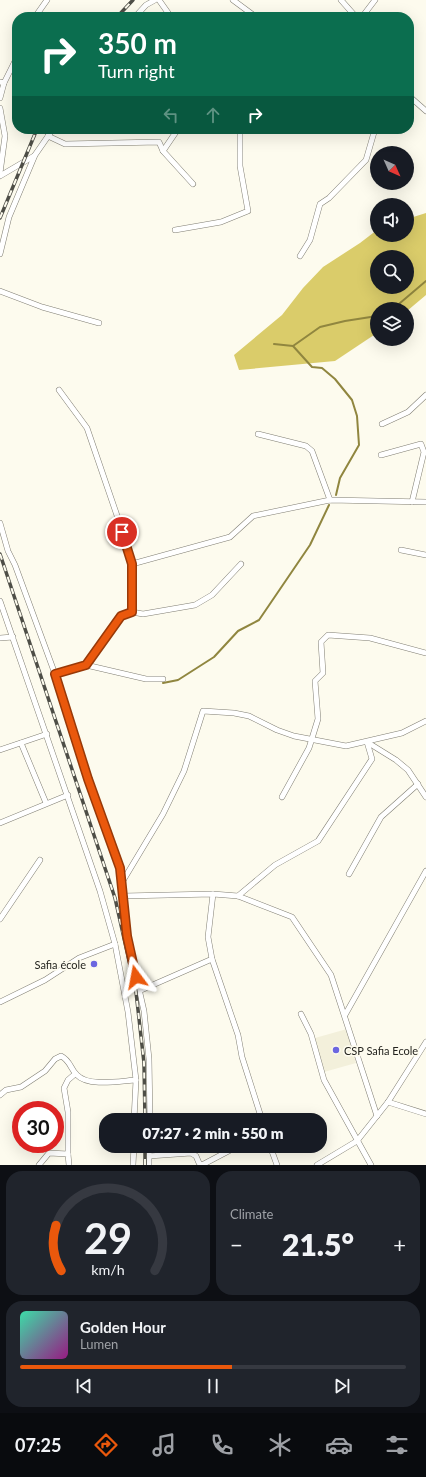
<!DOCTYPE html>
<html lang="en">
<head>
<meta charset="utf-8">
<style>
	body { margin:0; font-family:Lato,sans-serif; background:#20242c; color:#f1f3f6; height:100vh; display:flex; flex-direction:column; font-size:15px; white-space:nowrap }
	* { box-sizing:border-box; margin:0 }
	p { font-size:13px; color:#9ea1a6 }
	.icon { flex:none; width:22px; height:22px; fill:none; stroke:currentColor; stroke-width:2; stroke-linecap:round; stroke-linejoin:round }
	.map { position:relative; height:1165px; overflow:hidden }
	.side { display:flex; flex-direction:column; gap:6px; padding:6px; background:#0d0f14; flex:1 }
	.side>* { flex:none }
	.banner { position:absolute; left:12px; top:12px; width:402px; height:122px; border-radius:16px; box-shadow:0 4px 16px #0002; background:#0b6e4f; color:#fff; overflow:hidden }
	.needle { width:26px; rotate:135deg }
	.controls { position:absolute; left:370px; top:146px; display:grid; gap:8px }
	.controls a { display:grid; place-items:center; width:44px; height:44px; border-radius:50%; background:#171b24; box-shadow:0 4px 16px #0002; font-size:20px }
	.speed { position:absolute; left:12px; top:1101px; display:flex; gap:8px; font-size:20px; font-weight:700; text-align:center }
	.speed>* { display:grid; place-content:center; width:52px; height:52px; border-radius:50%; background:#171b24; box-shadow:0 4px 16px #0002; line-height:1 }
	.speed .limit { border:6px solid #d22; background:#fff; color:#111 }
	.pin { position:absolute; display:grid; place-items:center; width:34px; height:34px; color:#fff; margin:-17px; border:2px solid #fff; border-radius:50%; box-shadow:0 1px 4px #0007 }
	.me { position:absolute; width:44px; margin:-22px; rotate:347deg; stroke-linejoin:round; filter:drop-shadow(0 0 3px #0008) }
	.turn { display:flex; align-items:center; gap:14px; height:84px; padding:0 20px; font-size:18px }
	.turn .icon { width:52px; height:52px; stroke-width:2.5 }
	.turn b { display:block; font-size:28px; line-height:34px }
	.lanes { display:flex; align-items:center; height:38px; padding:0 20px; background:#0003; justify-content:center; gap:20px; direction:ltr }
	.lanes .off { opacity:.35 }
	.big { font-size:30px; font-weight:800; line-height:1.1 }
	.side .tile { flex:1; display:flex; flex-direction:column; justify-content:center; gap:6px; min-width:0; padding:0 14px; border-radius:16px; background:#20242c }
	.side .dial { align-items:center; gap:0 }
	.dial svg { height:104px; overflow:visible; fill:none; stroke:#363941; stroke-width:7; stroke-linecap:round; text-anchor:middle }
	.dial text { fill:#f1f3f6; stroke:none }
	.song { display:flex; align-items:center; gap:12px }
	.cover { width:48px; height:48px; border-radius:6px; background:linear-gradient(135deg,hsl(160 70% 55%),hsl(310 70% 35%)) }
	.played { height:4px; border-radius:2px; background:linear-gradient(90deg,#ea580c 55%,#363941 55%) }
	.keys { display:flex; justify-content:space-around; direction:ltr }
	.heat { display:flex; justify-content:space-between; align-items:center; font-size:22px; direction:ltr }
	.side .tiles { flex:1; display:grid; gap:6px; grid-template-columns:1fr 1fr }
	.tile:last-child { grid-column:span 2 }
	.trip { position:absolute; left:99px; top:1113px; width:228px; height:40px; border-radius:16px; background:#171b24; box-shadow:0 4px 16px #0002; font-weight:800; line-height:40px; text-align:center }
	.tab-bar { display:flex; height:64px; justify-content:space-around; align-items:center; background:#090b0e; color:#9ea1a6 }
	.tab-bar .icon { width:28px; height:28px }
	.tab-bar .selected { color:#ea580c }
	.tab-bar b { font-size:18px; color:#f1f3f6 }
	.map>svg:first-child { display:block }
	.built { fill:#f3f0db }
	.forest { fill:#dacc6a; fill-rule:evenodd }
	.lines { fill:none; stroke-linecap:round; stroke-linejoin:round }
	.stream { stroke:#90863f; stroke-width:2 }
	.street-casing { stroke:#807e73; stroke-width:6 }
	.street { stroke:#fff; stroke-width:5 }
	.rail-casing { stroke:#4e4e47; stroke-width:3.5 }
	.rail { stroke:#fdfbee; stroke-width:2; stroke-dasharray:6; stroke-linecap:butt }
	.route-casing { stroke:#983908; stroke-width:10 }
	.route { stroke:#ea580c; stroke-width:7 }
	.poi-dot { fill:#6b66e0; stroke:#fdfbee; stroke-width:1.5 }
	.labels { text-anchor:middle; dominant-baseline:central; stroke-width:3.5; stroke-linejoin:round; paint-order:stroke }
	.poi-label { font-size:11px; fill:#24241f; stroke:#fdfbee; text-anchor:end }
</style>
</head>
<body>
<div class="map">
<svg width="426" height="1165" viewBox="0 0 426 1165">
	<rect width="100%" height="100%" fill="#fdfbee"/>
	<!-- built -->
	<path class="built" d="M347,1029L356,1063L324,1072L315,1038Z"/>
	<!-- forest -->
	<path class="forest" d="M426,213V295L407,311V309H377V333L335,361L239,370L234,355L282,315L303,288L323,267L360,243L377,230V235H407V219ZM377,257H407V287H377Z"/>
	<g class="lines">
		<!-- stream -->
		<g class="stream">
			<path d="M393,309L426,281"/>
			<path d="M274,344L293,346L320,327L345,321L377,316"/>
			<path d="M293,346L312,367L322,368L335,379L352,400L357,416L359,445L340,478L336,495"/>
			<path d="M163,683L178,680L214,657L238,631L259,620L310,545L329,505"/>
		</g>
		<!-- street casing -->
		<g class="street-casing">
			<g id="street">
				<path d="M159,0L171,17"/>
				<path d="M233,0L256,17"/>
				<path d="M341,0L356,17"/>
				<path d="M35,17L47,0"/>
				<path d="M135,17L146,5L155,0"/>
				<path d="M362,17L375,0"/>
				<path d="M0,82L4,83L17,57"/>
				<path d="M409,96L426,111"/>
				<path d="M0,98L4,83"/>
				<path d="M0,108L5,136L0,173"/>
				<path d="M48,136L65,144L159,142L163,151L193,184"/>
				<path d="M163,151L178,129"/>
				<path d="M0,176L34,156"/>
				<path d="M175,230L221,222L248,211L240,166V129"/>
				<path d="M0,254L9,217L35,155L53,129"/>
				<path d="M300,256L310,240L320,204L329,198L366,160L375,129"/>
				<path d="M0,291L42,307L99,323"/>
				<path d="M59,390L87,428L123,533L132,564V612L121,616L86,665"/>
				<path d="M382,424L408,412L426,395"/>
				<path d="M258,434L306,446L312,451L330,500"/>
				<path d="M381,455L421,444L424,452L412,502"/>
				<path d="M0,523L8,551L15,565L55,674L88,779L121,868L127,936L144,1011L149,1059L150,1120"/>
				<path d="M401,550L426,555"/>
				<path d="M132,564L230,537L253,516L330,500L426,502"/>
				<path d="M0,601L100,891L115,944L128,1012L136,1080L134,1120"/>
				<path d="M132,612L143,614L195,605L212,595L241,564"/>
				<path d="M0,638L13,637"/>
				<path d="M55,674L86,665L146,679H163"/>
				<path d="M367,742L396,760L408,770L426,797"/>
				<path d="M21,743L46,803"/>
				<path d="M0,750L47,734"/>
				<path d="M282,797L309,748L318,719L315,681L323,673L321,642L328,635L370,638L426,653"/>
				<path d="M0,823L68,795"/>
				<path d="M349,874L381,817L418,784"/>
				<path d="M121,884L163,814L184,771L203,711L234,713L249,716L277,730L294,736L346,746L402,733L426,721"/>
				<path d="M213,894L208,937L212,959L238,1035L242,1057L262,1120"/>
				<path d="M123,896L213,894L238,896L292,917L331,975L377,1116"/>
				<path d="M238,896L275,865L318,841L372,759L367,742"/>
				<path d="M0,919L40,860"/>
				<path d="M139,991L212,959"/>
				<path d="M0,1002L45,980L79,958L115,944"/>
				<path d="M301,1014L311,1034L324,1080L371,1165"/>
				<path d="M345,1015L426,871"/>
				<path d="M0,1095L6,1090L21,1087L45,1071L55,1059L61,1056C71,1061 70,1069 77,1075C88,1087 120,1081 136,1080"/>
				<path d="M388,1102L426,1114"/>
				<path d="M270,1146L277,1165"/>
				<path d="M68,1154V1112L64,1088L68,1080L75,1074"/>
				<path d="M149,1156L191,1153L196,1156L199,1163L202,1165L238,1146"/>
				<path d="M39,1165L49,1153L68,1154L69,1165"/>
				<path d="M133,1165L134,1146"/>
				<path d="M149,1165V1146"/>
				<path d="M317,1165L357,1141L388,1102L426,1042"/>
			</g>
		</g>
		<!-- street -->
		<use href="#street" class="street"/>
		<!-- rail casing -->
		<g class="rail-casing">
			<g id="rail">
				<path d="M117,17L133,0"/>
				<path d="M0,218L37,129"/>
				<path d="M0,554L115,898L136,992L144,1063L145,1120"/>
				<path d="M145,1165V1146"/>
			</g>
		</g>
		<!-- rail -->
		<use href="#rail" class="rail"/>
	</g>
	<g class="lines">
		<!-- route casing -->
		<g class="route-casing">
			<path id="route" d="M122,532L132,564V612L121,616L86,665L55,674L88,779L120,868L127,936L136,977"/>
		</g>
		<!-- route -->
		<use href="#route" class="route"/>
	</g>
	<!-- markers -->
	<g class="poi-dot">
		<circle cx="94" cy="964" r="4"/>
		<circle cx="336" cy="1050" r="4"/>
	</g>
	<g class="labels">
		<!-- poi labels -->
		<g class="poi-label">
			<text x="86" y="964">Safia école</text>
			<text x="344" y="1050" text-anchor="start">CSP Safia Ecole</text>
		</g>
	</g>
</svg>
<div class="controls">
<a><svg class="needle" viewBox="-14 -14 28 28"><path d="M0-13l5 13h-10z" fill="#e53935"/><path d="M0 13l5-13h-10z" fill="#9ea1a6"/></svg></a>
<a><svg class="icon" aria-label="sound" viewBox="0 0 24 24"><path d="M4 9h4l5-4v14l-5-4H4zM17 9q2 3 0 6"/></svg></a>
<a><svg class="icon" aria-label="search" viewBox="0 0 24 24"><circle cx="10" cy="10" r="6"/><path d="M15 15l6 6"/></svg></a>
<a><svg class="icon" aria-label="layers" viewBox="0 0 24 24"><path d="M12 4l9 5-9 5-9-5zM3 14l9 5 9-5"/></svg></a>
</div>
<div class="speed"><div class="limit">30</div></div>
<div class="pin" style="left:122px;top:532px;background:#d93025"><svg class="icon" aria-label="arrive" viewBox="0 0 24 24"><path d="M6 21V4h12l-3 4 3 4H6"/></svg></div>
<svg class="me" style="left:136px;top:977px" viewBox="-20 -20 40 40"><path d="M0-17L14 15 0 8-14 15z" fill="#ea580c" stroke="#fff" stroke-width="4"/></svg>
<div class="trip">07:27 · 2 min · 550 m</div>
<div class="banner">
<div class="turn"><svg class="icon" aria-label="right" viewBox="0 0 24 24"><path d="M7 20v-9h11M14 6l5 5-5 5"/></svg><div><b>350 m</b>Turn right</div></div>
<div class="lanes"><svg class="icon off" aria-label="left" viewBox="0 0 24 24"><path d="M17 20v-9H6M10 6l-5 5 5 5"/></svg><svg class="icon off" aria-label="ahead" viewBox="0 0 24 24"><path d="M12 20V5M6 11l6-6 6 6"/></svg><svg class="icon" aria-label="right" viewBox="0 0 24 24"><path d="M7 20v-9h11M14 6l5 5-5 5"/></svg></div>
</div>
</div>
<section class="side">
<div class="tiles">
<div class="tile dial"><svg viewBox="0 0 100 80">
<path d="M14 69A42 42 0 1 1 86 69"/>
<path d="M14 69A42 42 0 0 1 10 34" stroke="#ea580c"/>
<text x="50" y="56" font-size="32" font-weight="700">29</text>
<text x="50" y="72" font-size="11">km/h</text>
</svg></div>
<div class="tile"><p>Climate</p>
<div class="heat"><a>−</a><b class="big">21.5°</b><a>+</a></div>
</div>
<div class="tile">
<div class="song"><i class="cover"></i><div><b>Golden Hour</b><p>Lumen</p></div></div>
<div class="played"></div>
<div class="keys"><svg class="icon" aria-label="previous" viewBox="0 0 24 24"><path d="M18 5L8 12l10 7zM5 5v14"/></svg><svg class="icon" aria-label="pause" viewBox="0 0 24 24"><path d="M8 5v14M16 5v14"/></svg><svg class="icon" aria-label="next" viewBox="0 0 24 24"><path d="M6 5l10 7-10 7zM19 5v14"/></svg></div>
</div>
</div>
</section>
<nav class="tab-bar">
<b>07:25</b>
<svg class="icon selected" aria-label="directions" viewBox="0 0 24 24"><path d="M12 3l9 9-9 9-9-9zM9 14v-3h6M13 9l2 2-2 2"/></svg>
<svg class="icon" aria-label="music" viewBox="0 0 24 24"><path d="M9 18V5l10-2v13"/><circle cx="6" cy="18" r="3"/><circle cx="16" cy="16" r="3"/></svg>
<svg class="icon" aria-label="phone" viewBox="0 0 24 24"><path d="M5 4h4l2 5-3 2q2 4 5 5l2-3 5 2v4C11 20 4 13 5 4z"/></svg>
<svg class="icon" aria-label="climate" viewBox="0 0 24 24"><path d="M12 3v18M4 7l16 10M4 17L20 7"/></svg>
<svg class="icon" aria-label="car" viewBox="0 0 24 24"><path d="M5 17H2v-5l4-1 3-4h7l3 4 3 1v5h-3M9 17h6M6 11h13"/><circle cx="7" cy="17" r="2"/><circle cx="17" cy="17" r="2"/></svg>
<svg class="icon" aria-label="filters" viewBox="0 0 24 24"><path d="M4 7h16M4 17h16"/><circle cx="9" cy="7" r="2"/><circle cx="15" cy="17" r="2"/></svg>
</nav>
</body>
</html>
